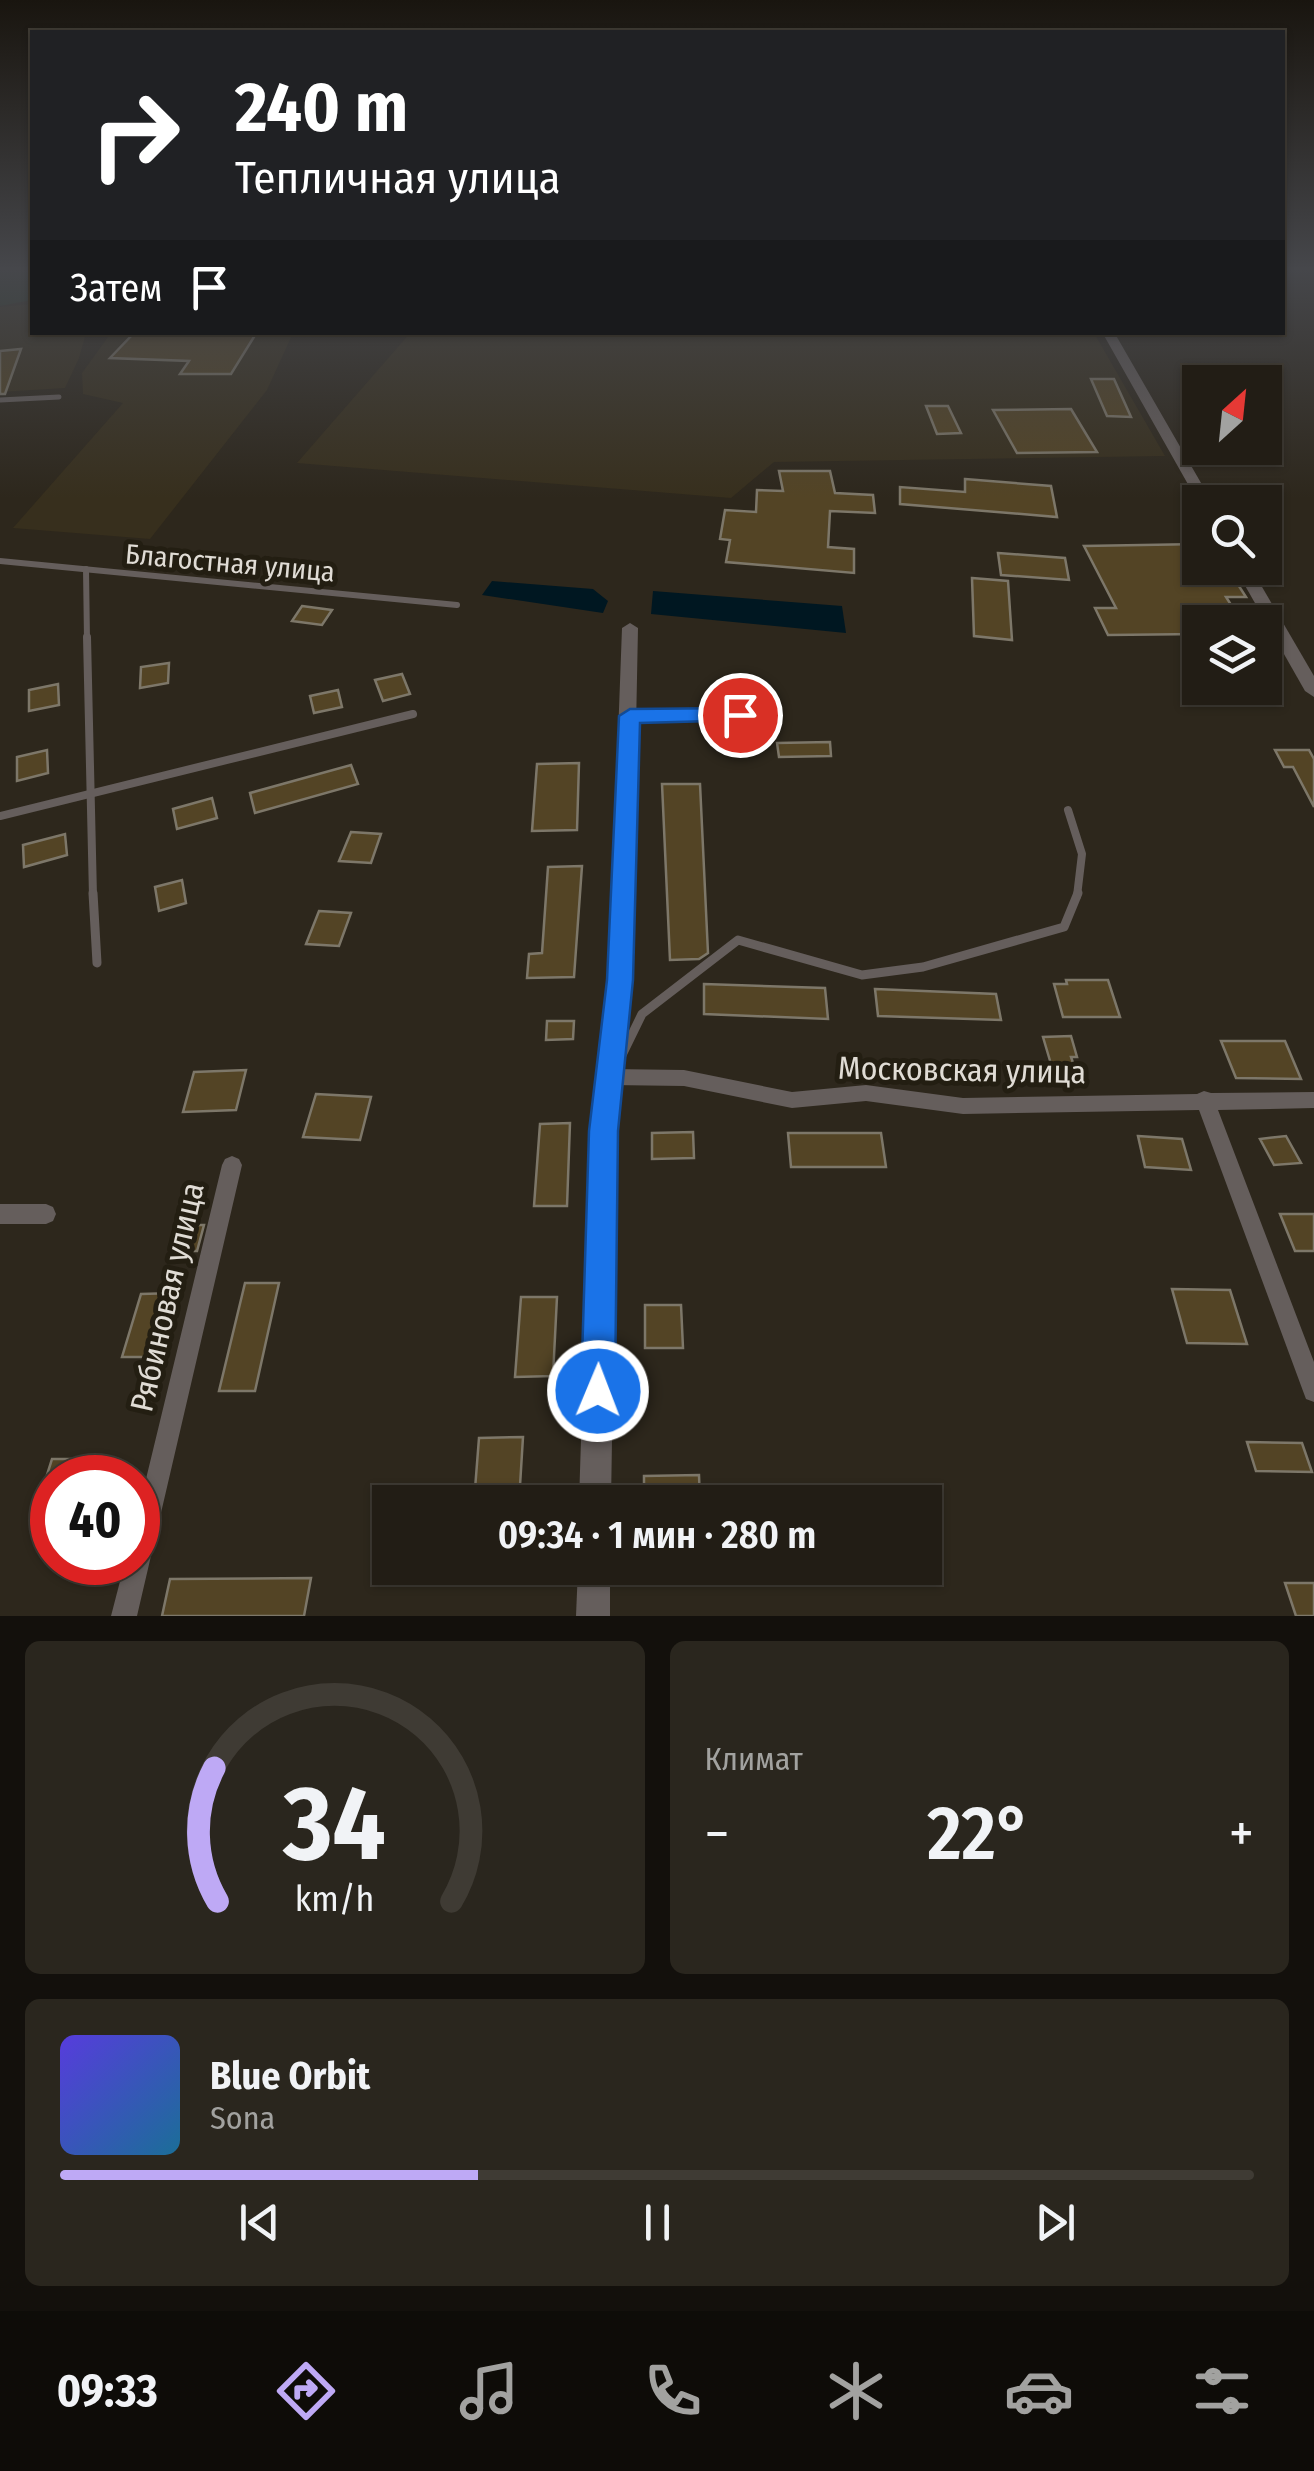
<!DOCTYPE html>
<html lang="ru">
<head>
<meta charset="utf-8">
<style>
	body { margin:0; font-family:"Fira Sans Condensed",sans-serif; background:#2a261e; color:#f1f3f6; height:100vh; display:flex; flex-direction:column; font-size:38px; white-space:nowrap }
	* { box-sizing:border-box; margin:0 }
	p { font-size:32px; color:#a2a2a0 }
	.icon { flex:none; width:55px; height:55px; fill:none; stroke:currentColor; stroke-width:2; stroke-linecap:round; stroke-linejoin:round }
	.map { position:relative; height:1616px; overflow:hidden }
	.drawer { display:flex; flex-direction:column; gap:25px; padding:25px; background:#13100c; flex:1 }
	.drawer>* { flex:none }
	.guide { position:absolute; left:30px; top:30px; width:1255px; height:305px; border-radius:0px; box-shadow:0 2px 8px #0004,0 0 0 2px #3f3b34; background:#202124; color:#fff; overflow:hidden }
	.needle { width:65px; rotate:27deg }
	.controls { position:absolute; left:1182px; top:365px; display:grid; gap:20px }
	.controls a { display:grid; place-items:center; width:100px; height:100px; border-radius:0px; background:#221d15; box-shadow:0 2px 8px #0004,0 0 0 2px #3f3b34; font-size:50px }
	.speed { position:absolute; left:30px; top:1455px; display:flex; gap:20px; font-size:50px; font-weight:700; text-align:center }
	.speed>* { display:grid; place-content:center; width:130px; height:130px; border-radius:50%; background:#221d15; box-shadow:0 2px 8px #0004,0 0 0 2px #3f3b34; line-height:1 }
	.speed .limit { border:15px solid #d22; background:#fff; color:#111 }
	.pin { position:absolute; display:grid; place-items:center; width:85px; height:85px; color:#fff; margin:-42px; border:5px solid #fff; border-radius:50%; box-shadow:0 2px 10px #0007 }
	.me { position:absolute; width:110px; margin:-55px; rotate:1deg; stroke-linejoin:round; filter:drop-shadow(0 0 8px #0008) }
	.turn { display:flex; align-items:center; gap:35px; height:210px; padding:0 40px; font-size:45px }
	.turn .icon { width:130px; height:130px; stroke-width:2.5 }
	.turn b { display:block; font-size:70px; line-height:85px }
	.then { display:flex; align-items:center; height:95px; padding:0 40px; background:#0003; gap:20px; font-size:38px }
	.big { font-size:75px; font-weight:600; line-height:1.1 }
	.drawer .widget { flex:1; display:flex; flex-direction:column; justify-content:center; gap:15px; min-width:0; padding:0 35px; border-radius:15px; background:#2a261e }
	.drawer .dial { align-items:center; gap:0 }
	.dial svg { height:260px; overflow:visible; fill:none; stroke:#3f3b34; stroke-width:7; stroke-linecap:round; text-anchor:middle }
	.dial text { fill:#f1f3f6; stroke:none }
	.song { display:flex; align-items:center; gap:30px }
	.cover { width:120px; height:120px; border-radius:15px; background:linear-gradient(135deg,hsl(250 70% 55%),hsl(200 70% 35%)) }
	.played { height:10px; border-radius:5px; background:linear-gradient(90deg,#bea9f5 35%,#3f3b34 35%) }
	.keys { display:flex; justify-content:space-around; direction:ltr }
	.heat { display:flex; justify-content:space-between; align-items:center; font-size:55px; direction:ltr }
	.drawer .tiles { flex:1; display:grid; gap:25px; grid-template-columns:1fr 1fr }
	.widget:last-child { grid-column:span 2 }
	.trip { position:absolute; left:372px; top:1485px; width:570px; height:100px; border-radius:0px; background:#221d15; box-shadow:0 2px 8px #0004,0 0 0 2px #3f3b34; font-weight:600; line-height:100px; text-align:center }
	.menu { display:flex; height:160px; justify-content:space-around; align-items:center; background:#0e0c08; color:#a2a2a0 }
	.menu .icon { width:70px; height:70px }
	.menu .active { color:#bea9f5 }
	.menu b { font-size:45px; color:#f1f3f6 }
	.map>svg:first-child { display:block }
	.built { fill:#372f1d }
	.green { fill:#263928 }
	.water { fill:#001721 }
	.building { fill:#534425; stroke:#7d7769; stroke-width:2.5 }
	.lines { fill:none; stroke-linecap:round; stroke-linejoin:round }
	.service-far3 { stroke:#655e5c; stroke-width:5 }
	.service-far2 { stroke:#655e5c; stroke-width:6 }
	.service-far1 { stroke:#655e5c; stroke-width:8 }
	.service { stroke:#655e5c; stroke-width:9 }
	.minor { fill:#655e5c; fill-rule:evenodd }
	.tertiary { fill:#655e5c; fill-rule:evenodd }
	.route { fill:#1a73e8; stroke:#114b97; stroke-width:2.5 }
	.labels { text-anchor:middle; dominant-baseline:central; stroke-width:10; stroke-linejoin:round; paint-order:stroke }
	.street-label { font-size:28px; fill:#e0dcd5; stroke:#231e12 }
	.near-street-label { font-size:32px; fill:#e0dcd5; stroke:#231e12 }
</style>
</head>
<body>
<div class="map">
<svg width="1314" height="1616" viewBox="0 0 1314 1616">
	<rect width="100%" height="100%" fill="#2d271c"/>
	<!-- built -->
	<g class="built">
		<path d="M32,304V332L86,333L79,358L65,388L0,392V307Z"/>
		<path d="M411,332L1094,333L1165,456L774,462L731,498L297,463Z"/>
		<path d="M111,333H293L267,390L150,539L13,528L123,403L83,394L82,373Z"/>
	</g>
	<!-- green -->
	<path class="green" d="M0,271H32V300L0,306Z"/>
	<!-- water -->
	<g class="water">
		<path d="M492,581L593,589L608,601L603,613L482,595Z"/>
		<path d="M653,591L842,606L846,633L651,614Z"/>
	</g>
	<!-- building -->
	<g class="building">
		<path d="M135,332H257L231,374H180L189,361L110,358Z"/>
		<path d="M21,349L5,394H0V351Z"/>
		<path d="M1091,379H1114L1131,417L1107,416Z"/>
		<path d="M926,406H948L961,433L937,434Z"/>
		<path d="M1071,409L1097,452L1017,453L993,410Z"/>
		<path d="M779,471H830L835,493L873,495L875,513L830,511L828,547L854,549V573L726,562L730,540L720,539L725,510L756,512L757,490L783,491Z"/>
		<path d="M965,479L1051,486L1057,517L900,504V487L965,492Z"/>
		<path d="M1200,544V573L1230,572L1246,597H1226L1242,622H1200V634L1108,635L1095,608H1116L1084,546Z"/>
		<path d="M998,553L1065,558L1069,580L1001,575Z"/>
		<path d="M972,578L1008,581L1012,640L974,636Z"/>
		<path d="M302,606L332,610L322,625L292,621Z"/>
		<path d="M169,663L168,683L140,688L141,667Z"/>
		<path d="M402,674L410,694L383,701L375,680Z"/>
		<path d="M58,684L59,705L29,711V690Z"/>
		<path d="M338,690L342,707L314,713L310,696Z"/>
		<path d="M830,742L831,756L779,757L777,743Z"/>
		<path d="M47,750L48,773L17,781V757Z"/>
		<path d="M1275,750H1309L1314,759V807L1293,767H1284Z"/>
		<path d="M579,763L577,830L532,831L537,764Z"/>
		<path d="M351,765L358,784L255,813L250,793Z"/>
		<path d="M662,784H700L708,953L699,959L670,960Z"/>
		<path d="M212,798L217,818L177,829L173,809Z"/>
		<path d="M351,832L381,834L371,863L339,861Z"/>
		<path d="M65,834L67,855L24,867L23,845Z"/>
		<path d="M582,866L574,977L527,978L529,954L542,953L548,867Z"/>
		<path d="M182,880L186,903L159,911L155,887Z"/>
		<path d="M319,911L351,913L339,946L306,944Z"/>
		<path d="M1066,980H1108L1120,1017H1063L1054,984H1067Z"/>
		<path d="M704,984L825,988L828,1019L704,1014Z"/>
		<path d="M875,989L996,994L1001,1020L878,1016Z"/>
		<path d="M547,1021H574L573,1039L546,1040Z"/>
		<path d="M1071,1036L1077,1057H1071L1079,1080L1056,1081L1043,1037Z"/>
		<path d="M1221,1041H1285L1301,1079L1236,1078Z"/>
		<path d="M246,1070L236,1110L183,1112L194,1072Z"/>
		<path d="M316,1094L371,1097L360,1140L303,1137Z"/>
		<path d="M570,1123L567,1206H534L540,1124Z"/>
		<path d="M693,1132L694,1158L652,1159V1133Z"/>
		<path d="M788,1133H881L886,1167H791Z"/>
		<path d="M1138,1136L1182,1139L1191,1170L1145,1167Z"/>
		<path d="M1286,1136L1301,1163L1274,1165L1260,1139Z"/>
		<path d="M1280,1214H1314V1251H1295Z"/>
		<path d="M186,1225H204L197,1251H179Z"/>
		<path d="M245,1283H279L255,1391H219Z"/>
		<path d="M1172,1289L1230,1290L1247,1344L1187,1343Z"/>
		<path d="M175,1293L157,1357H122L141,1294Z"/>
		<path d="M521,1297H557L553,1376L515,1377Z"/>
		<path d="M645,1305H681L683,1348H645Z"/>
		<path d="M523,1437L519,1502H474L479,1438Z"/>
		<path d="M1247,1442L1302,1443L1312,1472L1256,1471Z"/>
		<path d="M52,1459H117L112,1478H46Z"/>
		<path d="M699,1475L700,1502H644V1476Z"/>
		<path d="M311,1578L304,1616H162L170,1579Z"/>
		<path d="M1285,1583H1314V1616H1296Z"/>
	</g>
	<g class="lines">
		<!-- service-far3 -->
		<path class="service-far3" d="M0,400L59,397"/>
		<!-- service-far2 -->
		<g class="service-far2">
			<path d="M0,561L457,605"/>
			<path d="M86,569L87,640"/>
		</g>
		<!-- service-far1 -->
		<g class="service-far1">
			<path d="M87,637L93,896"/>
			<path d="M1068,810L1082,854L1077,896"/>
			<path d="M0,816L413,714"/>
		</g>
		<!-- service -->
		<g class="service">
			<path d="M93,893L97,963"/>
			<path d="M622,1055L642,1014L738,940L862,975L923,967L1064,927L1078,893"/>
		</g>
		<!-- minor -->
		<g class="minor">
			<path d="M740,710L747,715L745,718L630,721L623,716L630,711Z"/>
			<path d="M611,1069L684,1070L792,1092L866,1085L963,1098L1197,1094L1204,1091L1211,1093L1314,1092V1108L1218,1110L1314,1362V1402L1306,1399L1303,1391L1199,1110L963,1114L866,1101L792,1108L684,1086L611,1085L604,1083L602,1077L604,1071Z"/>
			<path d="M232,1156L239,1159L242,1165L137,1616H111L125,1562H138V1512L222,1165L225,1159Z"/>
			<path d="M0,1204H46L53,1207L56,1214L53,1221L46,1224H0Z"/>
		</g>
		<!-- tertiary -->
		<g class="tertiary">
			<path d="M1102,332H1114L1212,502H1200V505L1198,502Z"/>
			<path d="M1235,568H1251L1314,676V697L1305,691Z"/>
			<path d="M630,623L638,628L631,980L617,1131L611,1502H579L591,1131L609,980L622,628Z"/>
			<path d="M578,1568H610V1616H576Z"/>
		</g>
	</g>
	<!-- sky -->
	<linearGradient id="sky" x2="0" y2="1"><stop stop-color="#19150f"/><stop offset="0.54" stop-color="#46474b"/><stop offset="1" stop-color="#46474b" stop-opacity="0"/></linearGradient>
	<rect width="1314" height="498" fill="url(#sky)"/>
	<!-- route -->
	<path class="route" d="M740,708L751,715L748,720L640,723L633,980L618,1131L615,1391L610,1403L598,1408L586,1403L581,1391L589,1131L607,980L619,716L630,709Z"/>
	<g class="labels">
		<!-- street labels -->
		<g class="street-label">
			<text transform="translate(230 563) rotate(5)">Благостная улица</text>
		</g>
		<!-- near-street labels -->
		<g class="near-street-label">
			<text transform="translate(962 1070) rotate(1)">Московская улица</text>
			<text transform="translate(167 1297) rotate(-77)">Рябиновая улица</text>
		</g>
	</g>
</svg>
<div class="controls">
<a><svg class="needle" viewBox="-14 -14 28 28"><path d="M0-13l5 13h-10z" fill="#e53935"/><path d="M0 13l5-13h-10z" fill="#a2a2a0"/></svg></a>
<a><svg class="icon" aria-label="search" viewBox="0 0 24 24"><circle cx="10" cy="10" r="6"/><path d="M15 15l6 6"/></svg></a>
<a><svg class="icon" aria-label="layers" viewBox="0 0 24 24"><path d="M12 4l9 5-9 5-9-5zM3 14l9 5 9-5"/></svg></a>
</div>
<div class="speed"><div class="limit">40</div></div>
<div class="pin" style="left:740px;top:715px;background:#d93025"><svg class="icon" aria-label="arrive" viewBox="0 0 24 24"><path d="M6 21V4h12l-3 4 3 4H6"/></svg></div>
<svg class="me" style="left:598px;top:1391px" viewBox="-20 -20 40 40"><circle r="17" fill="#1a73e8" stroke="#fff" stroke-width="3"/><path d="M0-11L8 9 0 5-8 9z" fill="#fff"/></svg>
<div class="trip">09:34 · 1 мин · 280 m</div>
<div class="guide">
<div class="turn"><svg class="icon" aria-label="right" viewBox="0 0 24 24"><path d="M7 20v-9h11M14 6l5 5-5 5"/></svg><div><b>240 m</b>Тепличная улица</div></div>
<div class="then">Затем<svg class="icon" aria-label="arrive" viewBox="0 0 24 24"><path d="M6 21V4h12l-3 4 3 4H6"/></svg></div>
</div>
</div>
<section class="drawer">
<div class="tiles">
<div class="widget dial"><svg viewBox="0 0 100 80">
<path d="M14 69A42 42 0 1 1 86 69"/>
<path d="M14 69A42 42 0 0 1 13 28" stroke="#bea9f5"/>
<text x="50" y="56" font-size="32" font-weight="700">34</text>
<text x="50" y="72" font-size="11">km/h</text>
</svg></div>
<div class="widget"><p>Климат</p>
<div class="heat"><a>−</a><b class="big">22°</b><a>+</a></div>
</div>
<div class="widget">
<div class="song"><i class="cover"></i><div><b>Blue Orbit</b><p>Sona</p></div></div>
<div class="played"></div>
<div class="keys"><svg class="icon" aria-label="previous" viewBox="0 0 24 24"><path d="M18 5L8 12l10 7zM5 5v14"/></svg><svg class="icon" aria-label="pause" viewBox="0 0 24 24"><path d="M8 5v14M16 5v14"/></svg><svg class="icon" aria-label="next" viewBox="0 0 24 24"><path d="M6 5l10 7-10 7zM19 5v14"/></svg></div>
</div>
</div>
</section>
<nav class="menu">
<b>09:33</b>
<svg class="icon active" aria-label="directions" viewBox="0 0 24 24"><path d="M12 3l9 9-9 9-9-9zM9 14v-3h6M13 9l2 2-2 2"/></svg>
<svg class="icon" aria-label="music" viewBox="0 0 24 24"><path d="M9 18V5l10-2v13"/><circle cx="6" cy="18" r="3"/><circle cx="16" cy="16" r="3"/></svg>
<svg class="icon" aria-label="phone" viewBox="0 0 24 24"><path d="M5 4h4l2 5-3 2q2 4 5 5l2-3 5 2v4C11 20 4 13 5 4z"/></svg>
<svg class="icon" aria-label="climate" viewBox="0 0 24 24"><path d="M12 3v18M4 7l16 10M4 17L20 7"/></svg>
<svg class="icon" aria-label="car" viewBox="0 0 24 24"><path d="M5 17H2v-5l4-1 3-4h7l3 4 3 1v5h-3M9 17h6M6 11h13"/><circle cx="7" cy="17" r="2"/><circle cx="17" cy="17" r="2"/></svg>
<svg class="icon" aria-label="filters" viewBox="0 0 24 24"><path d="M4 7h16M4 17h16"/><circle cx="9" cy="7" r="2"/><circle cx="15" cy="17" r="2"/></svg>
</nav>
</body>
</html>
